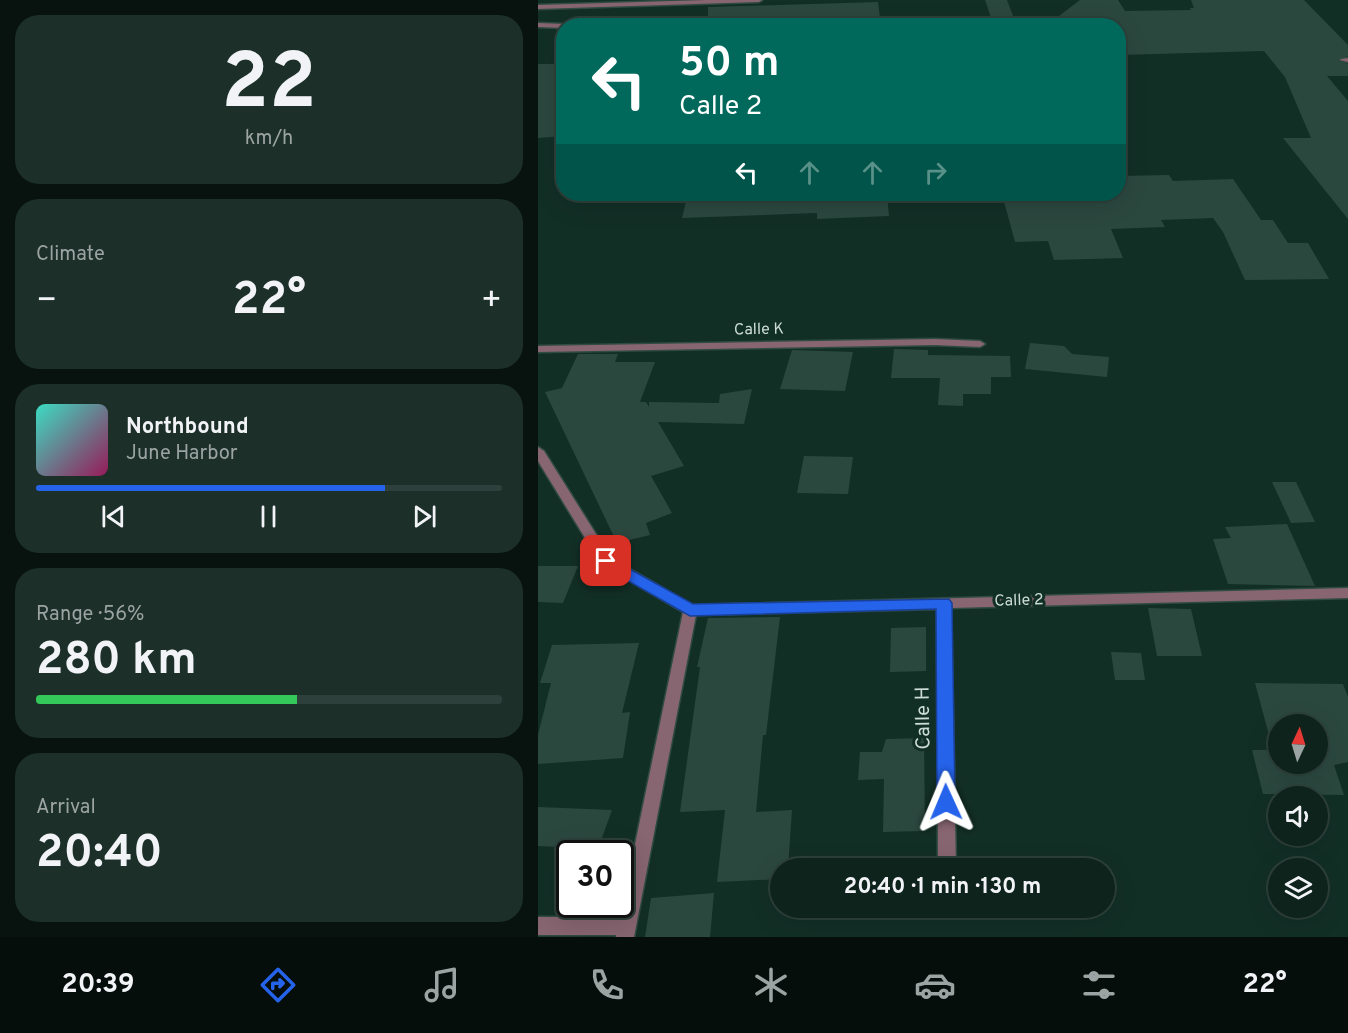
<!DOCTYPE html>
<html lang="en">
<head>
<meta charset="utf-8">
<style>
	body { margin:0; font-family:Overpass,sans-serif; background:#1c2f29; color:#f1f3f6; height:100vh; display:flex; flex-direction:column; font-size:22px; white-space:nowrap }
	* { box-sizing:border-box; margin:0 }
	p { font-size:20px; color:#9ba4a3 }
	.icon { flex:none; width:33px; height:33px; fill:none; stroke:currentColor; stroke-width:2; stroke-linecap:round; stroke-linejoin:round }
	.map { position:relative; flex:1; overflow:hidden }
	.side { display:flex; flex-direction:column; gap:15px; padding:15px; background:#08130f; width:538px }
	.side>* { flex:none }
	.guide { position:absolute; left:18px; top:18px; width:570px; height:183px; border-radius:24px; box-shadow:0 6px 24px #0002,0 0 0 2px #2e403b; background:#00695c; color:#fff; overflow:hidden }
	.needle { width:39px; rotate:4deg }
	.fabs { position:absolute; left:730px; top:714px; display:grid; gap:12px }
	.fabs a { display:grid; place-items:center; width:60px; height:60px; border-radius:50%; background:#0e231c; box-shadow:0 6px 24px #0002,0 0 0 2px #2e403b; font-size:30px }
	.speed { position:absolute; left:18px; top:840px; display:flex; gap:12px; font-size:30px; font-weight:700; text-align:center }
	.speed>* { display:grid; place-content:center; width:78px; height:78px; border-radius:50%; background:#0e231c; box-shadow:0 6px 24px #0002,0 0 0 2px #2e403b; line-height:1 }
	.speed .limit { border:3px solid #111; border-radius:9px; background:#fff; color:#111 }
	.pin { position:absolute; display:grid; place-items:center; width:51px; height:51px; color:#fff; margin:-26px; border-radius:12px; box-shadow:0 3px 9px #0006 }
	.me { position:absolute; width:66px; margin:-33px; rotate:359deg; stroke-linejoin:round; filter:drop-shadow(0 0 4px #0008) }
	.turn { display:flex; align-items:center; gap:21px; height:126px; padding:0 24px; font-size:27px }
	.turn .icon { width:78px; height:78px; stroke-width:2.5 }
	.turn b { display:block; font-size:42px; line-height:51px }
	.lanes { display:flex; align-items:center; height:57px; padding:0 24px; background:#0003; justify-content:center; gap:30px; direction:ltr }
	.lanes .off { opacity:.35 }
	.big { font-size:45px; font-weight:700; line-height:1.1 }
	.side .card { flex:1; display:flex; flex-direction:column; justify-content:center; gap:9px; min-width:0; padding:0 21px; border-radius:24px; background:#1c2f29 }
	.side .dial { align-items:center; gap:0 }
	.dial b { font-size:78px; line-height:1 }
	.song { display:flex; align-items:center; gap:18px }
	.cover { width:72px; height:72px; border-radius:9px; background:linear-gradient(135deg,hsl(170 70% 55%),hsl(330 70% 35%)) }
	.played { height:6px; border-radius:3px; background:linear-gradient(90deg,#2563eb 75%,#2e403b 75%) }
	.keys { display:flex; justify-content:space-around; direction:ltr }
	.heat { display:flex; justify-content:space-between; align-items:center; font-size:33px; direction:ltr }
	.charge { height:9px; border-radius:4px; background:linear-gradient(90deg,#34c759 56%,#2e403b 0) }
	.trip { position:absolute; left:232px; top:858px; width:345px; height:60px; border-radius:30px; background:#0e231c; box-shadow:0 6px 24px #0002,0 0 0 2px #2e403b; font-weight:700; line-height:60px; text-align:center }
	.dock { display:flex; height:96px; justify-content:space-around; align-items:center; background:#060e0b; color:#9ba4a3 }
	.dock .icon { width:42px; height:42px }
	.dock .selected { color:#2563eb }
	.dock b { font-size:27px; color:#f1f3f6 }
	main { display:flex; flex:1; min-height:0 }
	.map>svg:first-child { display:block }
	.building { fill:#2b483f; fill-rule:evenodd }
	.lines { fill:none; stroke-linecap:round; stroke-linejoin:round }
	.minor-casing { stroke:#304b42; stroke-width:3 }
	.tertiary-casing { stroke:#304b42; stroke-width:3 }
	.minor { fill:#876571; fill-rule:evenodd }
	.tertiary { fill:#876571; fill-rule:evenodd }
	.route { fill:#2563eb; stroke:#184099; stroke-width:1.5 }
	.labels { text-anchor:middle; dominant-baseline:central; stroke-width:6; stroke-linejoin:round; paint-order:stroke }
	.street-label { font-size:16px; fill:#cbdbd5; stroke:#122f26 }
	.near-street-label { font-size:20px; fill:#cbdbd5; stroke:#122f26 }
</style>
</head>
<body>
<main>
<section class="side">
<div class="card dial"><b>22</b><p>km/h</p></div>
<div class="card"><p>Climate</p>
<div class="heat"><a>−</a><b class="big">22°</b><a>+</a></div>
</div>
<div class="card">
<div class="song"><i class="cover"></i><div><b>Northbound</b><p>June Harbor</p></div></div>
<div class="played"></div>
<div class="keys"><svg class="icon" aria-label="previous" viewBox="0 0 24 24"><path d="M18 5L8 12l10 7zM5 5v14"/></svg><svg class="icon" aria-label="pause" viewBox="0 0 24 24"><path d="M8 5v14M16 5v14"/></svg><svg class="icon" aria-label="next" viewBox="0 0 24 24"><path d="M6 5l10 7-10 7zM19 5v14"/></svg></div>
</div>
<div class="card"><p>Range · 56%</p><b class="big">280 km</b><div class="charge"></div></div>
<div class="card"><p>Arrival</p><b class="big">20:40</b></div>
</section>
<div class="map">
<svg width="810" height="937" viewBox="0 0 810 937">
	<rect width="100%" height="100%" fill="#122f26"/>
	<!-- building -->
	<g class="building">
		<path d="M447,0H469L479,26H456Z"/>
		<path d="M542,0H580L587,11L653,10L652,8H656L653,0H766L810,45V56L800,60L810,64V76H789L810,101V219L745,138H773L747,77L726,51L580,55V26H508Z"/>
		<path d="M340,2L343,26H170V7Z"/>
		<path d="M0,64H26V136L0,138Z"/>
		<path d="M631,175L635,181L695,179L723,220H735L750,243H770L791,279L707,280L685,232L675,218L623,220L627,227L573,229L585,258L516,260L510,241L477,242L464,194H580V176Z"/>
		<path d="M150,194H349L351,216L279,219V213L144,218Z"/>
		<path d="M492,343L526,346L534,354L571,357L569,377L487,369Z"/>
		<path d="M356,349L390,350V355L472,356L473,377H453V394H425V406L400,405L402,378H353Z"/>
		<path d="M254,350L315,352L307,391L242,389Z"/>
		<path d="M40,354H80L77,362H117L102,402H108L111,407V402L181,403L182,394L214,389L206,424L120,422L146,466L113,476L134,513L108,523L112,535L79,543L7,392L24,388Z"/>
		<path d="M266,456L315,457L310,494L259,493Z"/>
		<path d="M734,482H758L777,522L753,523Z"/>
		<path d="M749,524L777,586L690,584L675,539L693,538L687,527Z"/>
		<path d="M0,566H40L25,603L0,602Z"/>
		<path d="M610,608L653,609L664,656H619Z"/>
		<path d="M242,617L228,735H225L218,812L254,810L250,868H243V879L179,882L187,810L142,812L162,667H159L170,618Z"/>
		<path d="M388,627V671L352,672L353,628Z"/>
		<path d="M101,643L84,713L92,712L85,758L0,764V735L13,683H2L14,645Z"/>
		<path d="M573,652L603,653L607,680H577Z"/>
		<path d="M717,683L805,684L810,697V762L796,765L806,795L725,794L714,750H735ZM741,724H780V764H741Z"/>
		<path d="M386,738L387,831L345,832L346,779L320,780L322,752H344L348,739Z"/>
		<path d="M0,807L74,810L60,849L0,846Z"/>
		<path d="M176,893L172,937H107L113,898Z"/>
	</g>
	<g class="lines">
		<!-- minor casing -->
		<g class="minor-casing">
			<g id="minor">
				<path d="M0,23L26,24L29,26H26V28L0,27Z"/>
				<path d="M810,58V62L802,60L803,59Z"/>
				<path d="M397,339L442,341L447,344L442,347L397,345L0,352V346Z"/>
				<path d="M0,447L6,451L73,558L154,605L810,588V598L413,608L418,868H400L399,609L158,615L96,937H78V935H0V917H82L145,612L63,564L0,461Z"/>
			</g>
		</g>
		<!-- tertiary casing -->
		<g class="tertiary-casing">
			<path id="tertiary" d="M168,0H224L221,2L0,9V5Z"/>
		</g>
		<!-- minor -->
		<use href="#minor" class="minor"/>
		<!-- tertiary -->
		<use href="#tertiary" class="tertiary"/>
	</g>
	<!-- route -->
	<path class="route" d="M68,556L155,604L411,599L414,603L417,802L415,808L408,810L401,808L399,802L398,609L152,616L62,565L60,561Z"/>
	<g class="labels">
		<!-- street labels -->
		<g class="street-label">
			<text transform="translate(221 330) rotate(-1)">Calle K</text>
			<text transform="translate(481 601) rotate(-2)">Calle 2</text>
		</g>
		<!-- near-street labels -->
		<g class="near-street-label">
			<text transform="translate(386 718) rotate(-91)">Calle H</text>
		</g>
	</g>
</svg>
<div class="fabs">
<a><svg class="needle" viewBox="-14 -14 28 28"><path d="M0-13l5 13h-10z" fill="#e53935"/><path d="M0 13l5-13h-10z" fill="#9ba4a3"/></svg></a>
<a><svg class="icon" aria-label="sound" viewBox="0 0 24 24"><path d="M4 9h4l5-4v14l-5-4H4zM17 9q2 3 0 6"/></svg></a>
<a><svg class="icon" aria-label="layers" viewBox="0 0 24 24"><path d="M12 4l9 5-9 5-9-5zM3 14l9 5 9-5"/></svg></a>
</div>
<div class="speed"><div class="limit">30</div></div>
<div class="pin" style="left:68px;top:561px;background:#d93025"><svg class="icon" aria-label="arrive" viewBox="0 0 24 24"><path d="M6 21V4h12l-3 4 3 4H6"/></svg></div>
<svg class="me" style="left:408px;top:802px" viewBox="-20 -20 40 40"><path d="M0-17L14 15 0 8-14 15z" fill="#2563eb" stroke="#fff" stroke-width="4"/></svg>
<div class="trip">20:40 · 1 min · 130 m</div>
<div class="guide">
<div class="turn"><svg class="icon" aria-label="left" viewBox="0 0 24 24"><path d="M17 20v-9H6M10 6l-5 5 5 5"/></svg><div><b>50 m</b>Calle 2</div></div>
<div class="lanes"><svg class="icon" aria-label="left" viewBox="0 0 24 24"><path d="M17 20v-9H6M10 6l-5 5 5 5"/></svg><svg class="icon off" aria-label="ahead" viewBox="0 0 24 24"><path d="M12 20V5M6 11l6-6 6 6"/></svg><svg class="icon off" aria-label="ahead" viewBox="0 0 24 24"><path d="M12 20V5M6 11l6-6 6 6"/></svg><svg class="icon off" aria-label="right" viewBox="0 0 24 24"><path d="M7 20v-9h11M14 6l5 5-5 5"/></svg></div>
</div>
</div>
</main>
<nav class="dock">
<b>20:39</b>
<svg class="icon selected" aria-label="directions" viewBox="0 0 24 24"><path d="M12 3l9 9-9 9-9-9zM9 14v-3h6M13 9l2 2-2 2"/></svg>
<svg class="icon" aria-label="music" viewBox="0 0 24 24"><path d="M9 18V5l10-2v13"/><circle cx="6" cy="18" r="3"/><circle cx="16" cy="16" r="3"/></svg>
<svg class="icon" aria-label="phone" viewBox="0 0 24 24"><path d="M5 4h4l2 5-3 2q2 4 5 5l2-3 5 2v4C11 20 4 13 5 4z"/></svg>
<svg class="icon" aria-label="climate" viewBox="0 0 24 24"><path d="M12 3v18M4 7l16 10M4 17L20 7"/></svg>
<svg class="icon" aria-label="car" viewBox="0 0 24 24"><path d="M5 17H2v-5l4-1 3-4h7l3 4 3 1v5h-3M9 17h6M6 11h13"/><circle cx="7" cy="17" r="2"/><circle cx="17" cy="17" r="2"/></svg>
<svg class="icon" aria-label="filters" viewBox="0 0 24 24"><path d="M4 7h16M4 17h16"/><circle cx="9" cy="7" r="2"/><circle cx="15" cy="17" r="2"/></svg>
<b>22°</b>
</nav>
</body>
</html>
